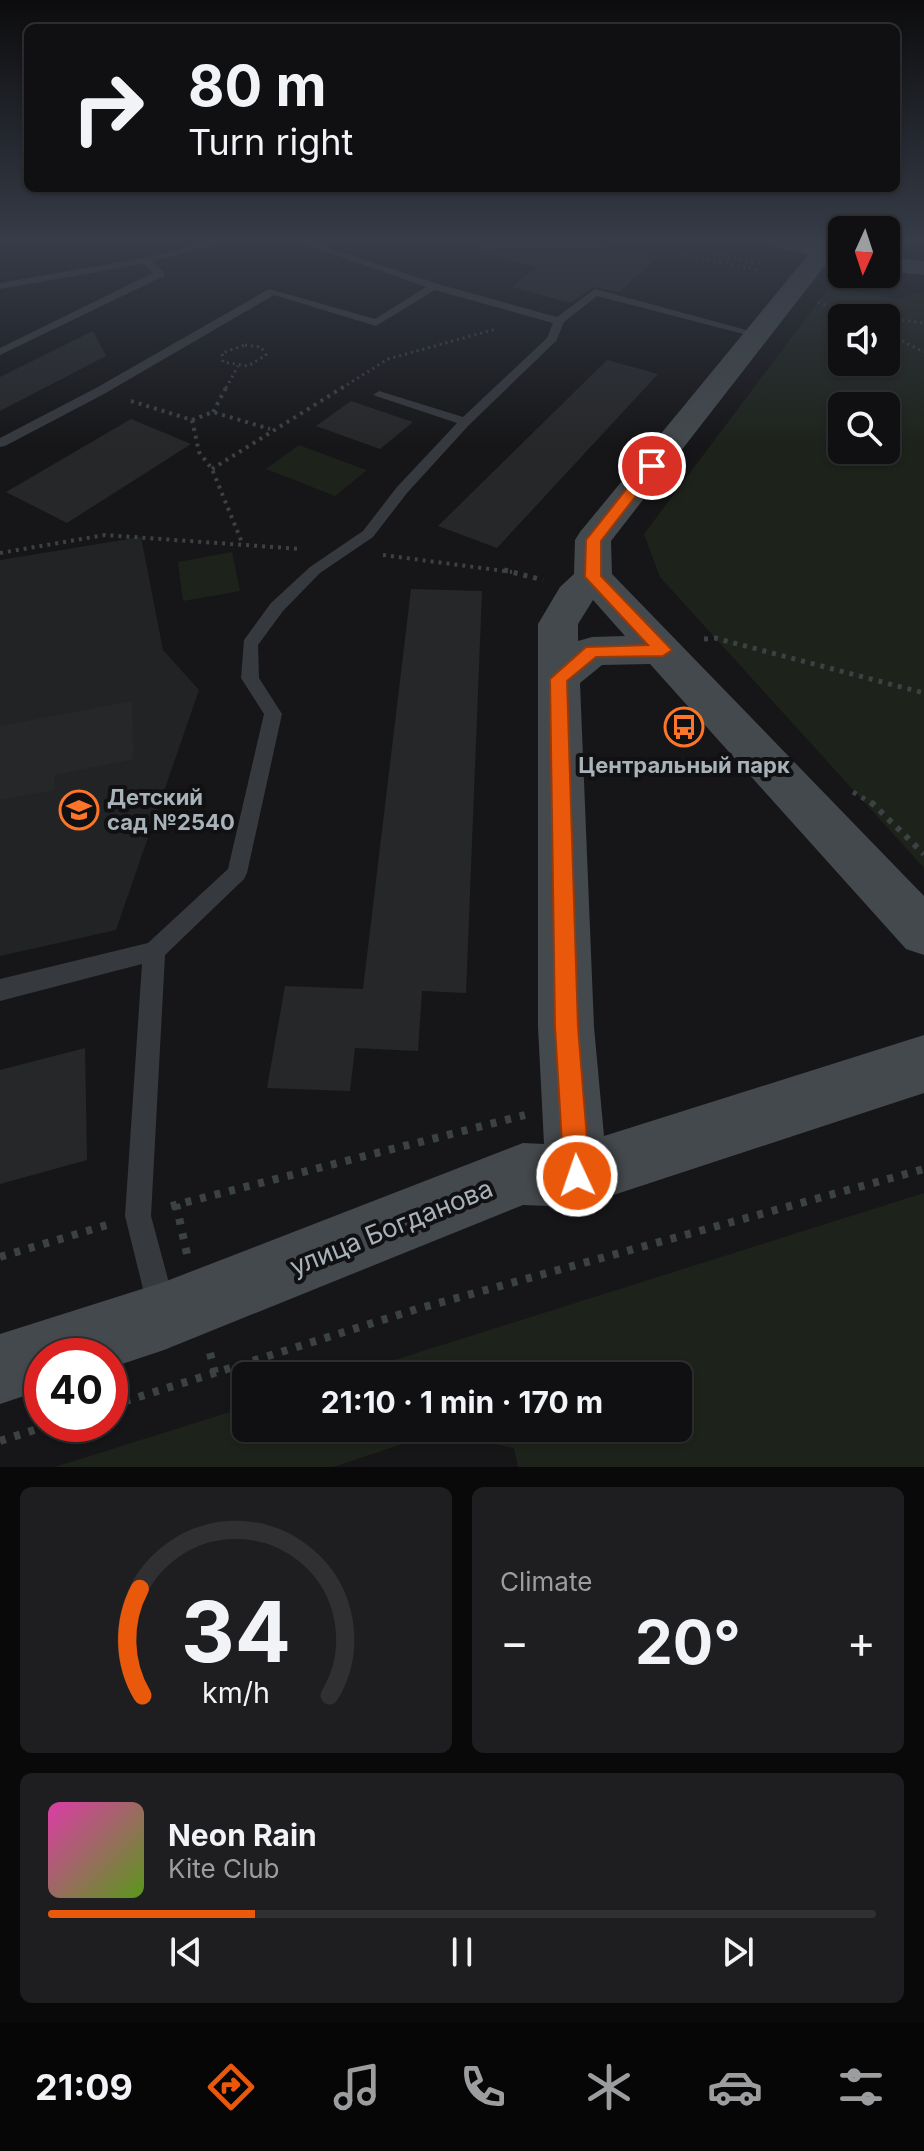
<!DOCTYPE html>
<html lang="en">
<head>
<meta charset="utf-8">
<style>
	body { margin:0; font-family:Inter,sans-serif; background:#1e1e20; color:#f1f3f6; height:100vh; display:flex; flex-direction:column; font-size:30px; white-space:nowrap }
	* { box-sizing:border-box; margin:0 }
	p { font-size:26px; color:#9c9d9f }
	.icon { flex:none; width:44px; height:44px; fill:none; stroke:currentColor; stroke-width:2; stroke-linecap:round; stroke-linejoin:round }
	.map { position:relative; height:1467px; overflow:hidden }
	.sheet { display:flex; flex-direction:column; gap:20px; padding:20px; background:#09090a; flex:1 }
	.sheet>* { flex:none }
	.hud { position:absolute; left:24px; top:24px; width:876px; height:168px; border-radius:12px; box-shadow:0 2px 6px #0004,0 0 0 2px #303032; background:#101012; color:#f1f3f6; overflow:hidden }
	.needle { width:52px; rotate:183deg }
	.buttons { position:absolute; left:828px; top:216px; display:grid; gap:16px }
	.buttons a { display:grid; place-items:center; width:72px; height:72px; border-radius:12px; background:#101012; box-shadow:0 2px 6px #0004,0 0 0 2px #303032; font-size:40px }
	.speed { position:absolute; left:24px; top:1338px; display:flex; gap:16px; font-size:40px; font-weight:700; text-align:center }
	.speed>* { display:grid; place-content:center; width:104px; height:104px; border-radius:50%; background:#101012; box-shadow:0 2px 6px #0004,0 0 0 2px #303032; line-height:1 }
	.speed .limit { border:12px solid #d22; background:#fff; color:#111 }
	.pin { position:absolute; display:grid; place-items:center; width:68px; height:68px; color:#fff; margin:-34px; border:4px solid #fff; border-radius:50%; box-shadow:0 2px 8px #0007 }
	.me { position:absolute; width:88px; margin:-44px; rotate:357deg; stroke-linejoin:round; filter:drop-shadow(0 0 6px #0008) }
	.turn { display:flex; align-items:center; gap:28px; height:168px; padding:0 32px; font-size:36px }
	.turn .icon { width:104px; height:104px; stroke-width:2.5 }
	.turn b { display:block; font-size:56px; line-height:68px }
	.big { font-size:60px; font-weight:700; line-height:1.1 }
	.sheet .card { flex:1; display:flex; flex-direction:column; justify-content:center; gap:12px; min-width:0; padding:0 28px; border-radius:12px; background:#1e1e20 }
	.sheet .dial { align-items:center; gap:0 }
	.dial svg { height:208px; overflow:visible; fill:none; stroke:#303032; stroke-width:7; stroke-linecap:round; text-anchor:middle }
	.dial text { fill:#f1f3f6; stroke:none }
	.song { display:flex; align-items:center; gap:24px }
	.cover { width:96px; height:96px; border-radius:12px; background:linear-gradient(135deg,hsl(320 70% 55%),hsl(90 70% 35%)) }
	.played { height:8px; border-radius:4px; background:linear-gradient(90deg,#ea580c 25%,#303032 25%) }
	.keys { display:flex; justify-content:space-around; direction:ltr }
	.heat { display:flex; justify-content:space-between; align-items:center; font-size:44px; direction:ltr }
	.sheet .tiles { flex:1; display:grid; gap:20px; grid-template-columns:1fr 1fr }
	.card:last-child { grid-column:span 2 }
	.trip { position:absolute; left:232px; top:1362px; width:460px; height:80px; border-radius:12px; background:#101012; box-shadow:0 2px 6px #0004,0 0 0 2px #303032; font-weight:700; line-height:80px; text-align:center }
	.dock { display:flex; height:128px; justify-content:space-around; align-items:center; background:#060607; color:#9c9d9f }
	.dock .icon { width:56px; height:56px }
	.dock .on { color:#ea580c }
	.dock b { font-size:36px; color:#f1f3f6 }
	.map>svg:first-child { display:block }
	.built { fill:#222325 }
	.green { fill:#1d231b; fill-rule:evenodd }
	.building { fill:#262729 }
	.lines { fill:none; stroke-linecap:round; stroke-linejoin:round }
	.path-far4 { stroke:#3c4144; stroke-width:3; stroke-dasharray:2 4; stroke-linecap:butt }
	.path-far3 { stroke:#3c4144; stroke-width:4; stroke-dasharray:3 5; stroke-linecap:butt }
	.path-far2 { stroke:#3c4144; stroke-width:5; stroke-dasharray:4 6; stroke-linecap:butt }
	.path-far1 { stroke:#3c4144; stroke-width:6; stroke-dasharray:5 7; stroke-linecap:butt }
	.path { stroke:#3c4144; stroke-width:8; stroke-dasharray:6 9; stroke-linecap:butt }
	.lane { fill:#36393d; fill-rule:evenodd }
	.secondary { fill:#44494d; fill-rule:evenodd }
	.route { fill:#ea580c; stroke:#983908; stroke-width:2 }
	.labels { text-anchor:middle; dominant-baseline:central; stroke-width:8; stroke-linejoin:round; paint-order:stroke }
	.poi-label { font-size:22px; font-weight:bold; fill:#a7b2b9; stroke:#111113 }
	.near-street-label { font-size:26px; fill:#a7b2b9; stroke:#111113 }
</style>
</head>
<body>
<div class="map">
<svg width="924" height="1467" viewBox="0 0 924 1467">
	<rect width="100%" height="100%" fill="#161618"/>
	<!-- built -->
	<path class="built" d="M141,537L163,650L199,690L116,930L0,956V560Z"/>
	<!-- green -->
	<g class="green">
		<path d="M830,286L896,299L924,291V868L660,577L644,534ZM842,318H886V362H842ZM842,406H886V450H842Z"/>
		<path d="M299,445L366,470H367L335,496L266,469Z"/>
		<path d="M232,552L240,591L183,601L178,562Z"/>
		<path d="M924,1193V1467H518L514,1448L439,1432L333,1467H55L246,1407V1428H678V1376H344Z"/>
	</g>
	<!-- building -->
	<g class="building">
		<path d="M478,241H589L658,257L619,292L593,287L571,303L511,287L537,267L476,252Z"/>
		<path d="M93,331L106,356L0,411V377Z"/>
		<path d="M607,360L658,374L497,548L438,526Z"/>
		<path d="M351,401L413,422L380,449L316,426Z"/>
		<path d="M131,419L191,444L67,523L6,492Z"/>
		<path d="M411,589L482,591L466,993L422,991L418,1051L355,1048L350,1091L267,1088L285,986L363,989Z"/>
		<path d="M132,701L134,759L55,775L54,790L0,800V726Z"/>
		<path d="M85,1048L87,1160L0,1184V1070Z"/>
	</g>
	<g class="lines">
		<!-- path-far4 -->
		<g class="path-far4">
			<path d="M626,241L761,271"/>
			<path d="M658,241L762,264"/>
			<path d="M818,302L854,318"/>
			<path d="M843,312L924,323"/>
			<path d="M886,333L924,352"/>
			<path d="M245,345L261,347L266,355L248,366L223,362L222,353Z"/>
			<path d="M226,388L238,366"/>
			<path d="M342,388L388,359L496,329"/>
		</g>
		<!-- path-far3 -->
		<g class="path-far3">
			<path d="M131,401L192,420L199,452L212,469L243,545"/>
			<path d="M213,412L227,386"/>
			<path d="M192,420L213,412L270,429"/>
			<path d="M212,469L345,386"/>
			<path d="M0,553L105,535L301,549"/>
			<path d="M383,555L512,572"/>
		</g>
		<!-- path-far2 -->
		<g class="path-far2">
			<path d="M504,570L543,580"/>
			<path d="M704,639L715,638L924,693"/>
			<path d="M853,792L873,804"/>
		</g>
		<!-- path-far1 -->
		<path class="path-far1" d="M871,802L924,854"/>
		<!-- path -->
		<g class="path">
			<path d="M176,1204L187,1254"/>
			<path d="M171,1206L525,1115"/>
			<path d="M0,1257L107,1225"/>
			<path d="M210,1353L215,1373"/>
			<path d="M110,1406L417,1309L924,1169"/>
			<path d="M0,1441L53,1424"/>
		</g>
		<!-- lane -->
		<g class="lane">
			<path d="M211,241H225L152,262L164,272V276L0,355V348L153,273L143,264L0,289V283L144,258Z"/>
			<path d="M296,241H308L438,284L557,317L595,289L761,334L755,337L597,296L564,322L556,341L469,425L407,493L373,537L320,573L283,611L258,645L259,678L282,714L247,873L244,879L165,955L151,1216L176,1309L172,1319L162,1323L152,1319L148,1309L125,1216L142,964L0,1001V979L148,943L228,869L264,714L241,678L244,640L271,603L310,567L363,531L397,487L457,423L373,395L379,391L463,417L547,338L553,323L435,290L376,326L274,295L104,394L5,446L0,447V438L96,388L269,289L375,319L426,287Z"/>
		</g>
		<!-- secondary -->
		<g class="secondary">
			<path d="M768,241H809L842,248V262L830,259L611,541L612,574L924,896V955L906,949L650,664L602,665L580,683L594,1027L604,1136L924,1035V1093L577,1207L523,1205L164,1350L110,1368V1356H42V1390L0,1404V1334L164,1282L523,1143L544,1144L538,1027V624L560,587L574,574L575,540L580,532L808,255L771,246ZM593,600L625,636L592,637L578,641V624Z"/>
			<path d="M886,257L924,261V275L886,271Z"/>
		</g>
	</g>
	<!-- sky -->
	<linearGradient id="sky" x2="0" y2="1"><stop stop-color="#0c0c0d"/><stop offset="0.54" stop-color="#363c48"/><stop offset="1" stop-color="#363c48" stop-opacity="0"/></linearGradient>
	<rect width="924" height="446" fill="url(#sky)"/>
	<!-- route -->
	<path class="route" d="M647,463L659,466L601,541V576L672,650L663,656L596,657L567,681L578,1027L590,1176L586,1185L577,1189L568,1185L564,1176L555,1027L550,679L586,647L648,645L585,577L586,540Z"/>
	<!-- icons -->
	<defs>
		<g id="bus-ring" transform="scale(2)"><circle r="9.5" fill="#111113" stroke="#fd7529" stroke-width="1.5"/><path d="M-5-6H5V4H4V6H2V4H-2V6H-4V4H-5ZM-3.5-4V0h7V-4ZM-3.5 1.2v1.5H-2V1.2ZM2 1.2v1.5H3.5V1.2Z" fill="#fd7529"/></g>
		<g id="school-ring" transform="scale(2)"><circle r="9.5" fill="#111113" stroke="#fd7529" stroke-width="1.5"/><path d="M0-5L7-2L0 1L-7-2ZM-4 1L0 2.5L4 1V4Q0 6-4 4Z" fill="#fd7529"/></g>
	</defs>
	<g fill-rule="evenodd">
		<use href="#bus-ring" x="684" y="727"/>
		<use href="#school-ring" x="79" y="810"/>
	</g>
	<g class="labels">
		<!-- poi labels -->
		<g class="poi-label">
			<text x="684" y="765">Центральный парк</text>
			<text x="107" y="797" text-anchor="start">Детский<tspan x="107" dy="25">сад №2540</tspan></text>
		</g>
		<!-- near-street labels -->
		<g class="near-street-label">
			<text transform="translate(391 1227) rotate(-22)">улица Богданова</text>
		</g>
	</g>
</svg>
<div class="buttons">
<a><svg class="needle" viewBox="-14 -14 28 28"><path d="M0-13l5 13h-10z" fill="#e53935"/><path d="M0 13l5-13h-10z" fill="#9c9d9f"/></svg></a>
<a><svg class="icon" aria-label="sound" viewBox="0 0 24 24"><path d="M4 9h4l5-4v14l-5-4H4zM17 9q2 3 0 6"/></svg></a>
<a><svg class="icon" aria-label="search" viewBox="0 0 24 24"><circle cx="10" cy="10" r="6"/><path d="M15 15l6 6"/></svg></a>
</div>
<div class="speed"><div class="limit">40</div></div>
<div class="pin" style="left:652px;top:466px;background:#d93025"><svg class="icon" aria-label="arrive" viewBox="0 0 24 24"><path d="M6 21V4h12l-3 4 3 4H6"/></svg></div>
<svg class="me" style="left:577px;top:1176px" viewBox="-20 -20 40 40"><circle r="17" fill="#ea580c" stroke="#fff" stroke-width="3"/><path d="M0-11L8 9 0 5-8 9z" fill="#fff"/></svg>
<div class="trip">21:10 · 1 min · 170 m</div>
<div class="hud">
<div class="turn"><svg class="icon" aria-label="right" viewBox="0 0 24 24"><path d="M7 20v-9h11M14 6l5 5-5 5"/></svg><div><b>80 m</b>Turn right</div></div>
</div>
</div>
<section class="sheet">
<div class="tiles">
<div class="card dial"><svg viewBox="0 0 100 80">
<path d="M14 69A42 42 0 1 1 86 69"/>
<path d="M14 69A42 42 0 0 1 13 28" stroke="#ea580c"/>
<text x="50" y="56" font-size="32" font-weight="700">34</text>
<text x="50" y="72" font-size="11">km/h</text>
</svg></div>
<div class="card"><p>Climate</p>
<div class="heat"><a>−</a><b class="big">20°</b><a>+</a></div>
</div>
<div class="card">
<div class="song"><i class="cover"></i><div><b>Neon Rain</b><p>Kite Club</p></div></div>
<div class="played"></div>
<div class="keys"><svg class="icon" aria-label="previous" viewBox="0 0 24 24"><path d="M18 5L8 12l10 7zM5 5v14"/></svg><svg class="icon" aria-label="pause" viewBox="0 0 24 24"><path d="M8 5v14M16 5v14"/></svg><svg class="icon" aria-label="next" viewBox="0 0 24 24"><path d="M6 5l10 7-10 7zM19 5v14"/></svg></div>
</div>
</div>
</section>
<nav class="dock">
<b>21:09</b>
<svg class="icon on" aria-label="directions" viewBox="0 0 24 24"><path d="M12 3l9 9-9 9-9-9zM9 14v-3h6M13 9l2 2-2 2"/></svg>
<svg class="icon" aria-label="music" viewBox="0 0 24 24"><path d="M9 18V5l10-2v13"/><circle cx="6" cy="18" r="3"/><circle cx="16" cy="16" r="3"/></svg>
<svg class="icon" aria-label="phone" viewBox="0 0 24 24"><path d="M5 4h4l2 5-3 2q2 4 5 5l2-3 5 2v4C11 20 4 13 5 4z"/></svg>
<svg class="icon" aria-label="climate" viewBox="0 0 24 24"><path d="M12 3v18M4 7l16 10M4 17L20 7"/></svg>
<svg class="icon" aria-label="car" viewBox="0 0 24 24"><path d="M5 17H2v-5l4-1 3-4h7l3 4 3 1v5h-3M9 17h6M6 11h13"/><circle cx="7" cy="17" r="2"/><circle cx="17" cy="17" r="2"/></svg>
<svg class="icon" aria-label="filters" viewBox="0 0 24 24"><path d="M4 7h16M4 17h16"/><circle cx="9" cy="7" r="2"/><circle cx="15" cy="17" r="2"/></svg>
</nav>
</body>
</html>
